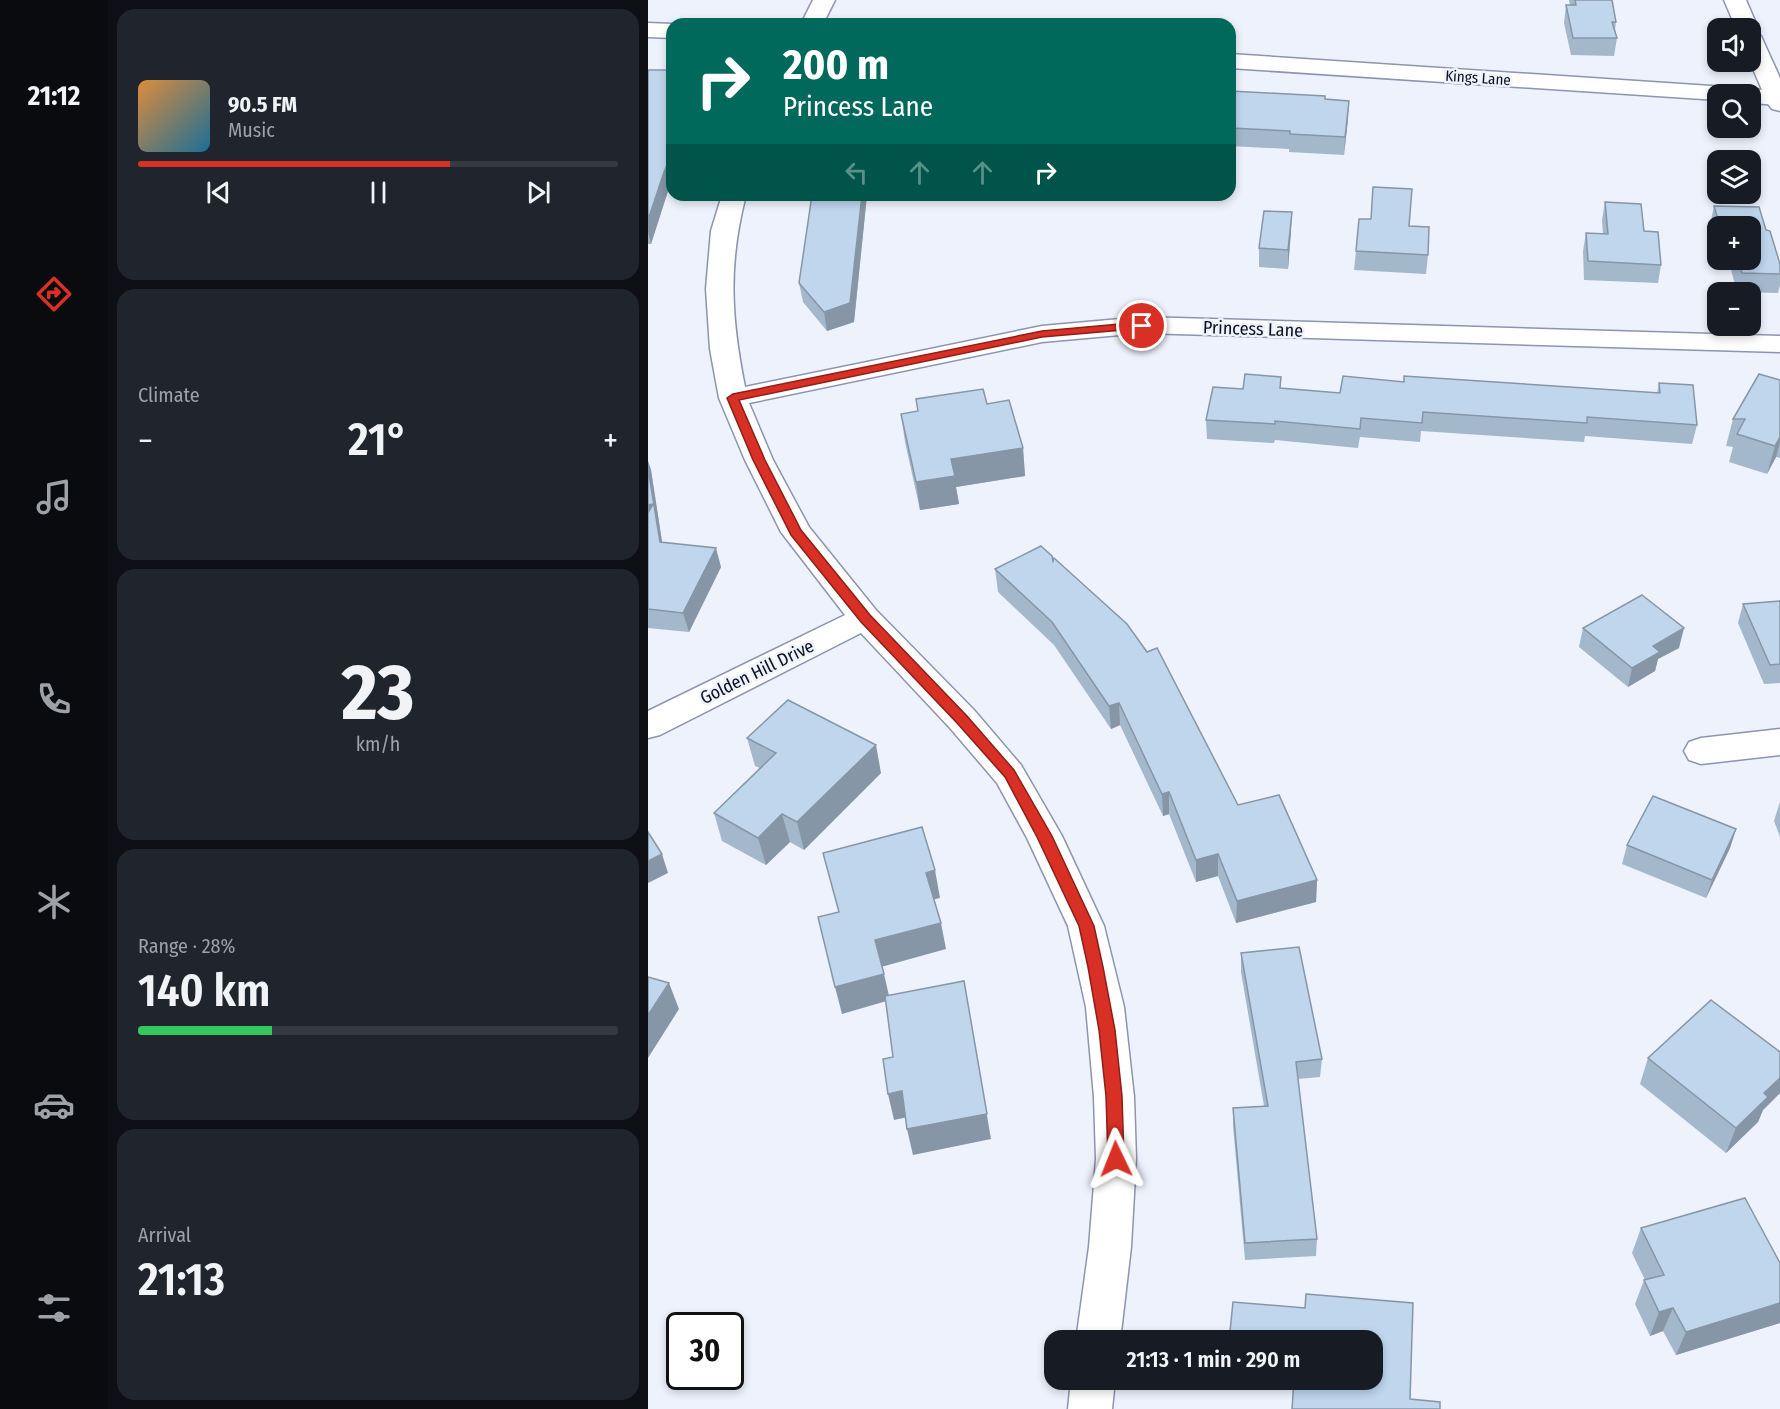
<!DOCTYPE html>
<html lang="en">
<head>
<meta charset="utf-8">
<style>
	body { margin:0; font-family:"Fira Sans Condensed",sans-serif; background:#20242c; color:#f1f3f6; height:100vh; display:flex; flex-direction:column; font-size:22px; white-space:nowrap }
	* { box-sizing:border-box; margin:0 }
	p { font-size:20px; color:#9ea1a6 }
	.icon { flex:none; width:33px; height:33px; fill:none; stroke:currentColor; stroke-width:2; stroke-linecap:round; stroke-linejoin:round }
	.map { position:relative; flex:1; overflow:hidden }
	.drawer { display:flex; flex-direction:column; gap:9px; padding:9px; background:#0d0f14; width:540px }
	.drawer>* { flex:none }
	.banner { position:absolute; left:18px; top:18px; width:570px; height:183px; border-radius:18px; box-shadow:0 3px 9px #0003; background:#00695c; color:#fff; overflow:hidden }
	.fabs { position:absolute; left:1059px; top:18px; display:grid; gap:12px }
	.fabs a { display:grid; place-items:center; width:54px; height:54px; border-radius:12px; background:#171b24; box-shadow:0 3px 9px #0003; font-size:30px }
	.speed { position:absolute; left:18px; top:1312px; display:flex; gap:12px; font-size:30px; font-weight:700; text-align:center }
	.speed>* { display:grid; place-content:center; width:78px; height:78px; border-radius:50%; background:#171b24; box-shadow:0 3px 9px #0003; line-height:1 }
	.speed .limit { border:3px solid #111; border-radius:9px; background:#fff; color:#111 }
	.pin { position:absolute; display:grid; place-items:center; width:51px; height:51px; color:#fff; margin:-26px; border:3px solid #fff; border-radius:50%; box-shadow:0 2px 6px #0007 }
	.me { position:absolute; width:66px; margin:-33px; rotate:358deg; stroke-linejoin:round; filter:drop-shadow(0 0 4px #0008) }
	.turn { display:flex; align-items:center; gap:21px; height:126px; padding:0 18px; font-size:27px }
	.turn .icon { width:78px; height:78px; stroke-width:2.5 }
	.turn b { display:block; font-size:42px; line-height:51px }
	.lanes { display:flex; align-items:center; height:57px; padding:0 18px; background:#0003; justify-content:center; gap:30px; direction:ltr }
	.lanes .off { opacity:.35 }
	.big { font-size:45px; font-weight:600; line-height:1.1 }
	.drawer .tile { flex:1; display:flex; flex-direction:column; justify-content:center; gap:9px; min-width:0; padding:0 21px; border-radius:18px; background:#20242c }
	.drawer .dial { align-items:center; gap:0 }
	.dial b { font-size:78px; line-height:1 }
	.song { display:flex; align-items:center; gap:18px }
	.cover { width:72px; height:72px; border-radius:9px; background:linear-gradient(135deg,hsl(30 70% 55%),hsl(200 70% 35%)) }
	.played { height:6px; border-radius:3px; background:linear-gradient(90deg,#d93025 65%,#363941 65%) }
	.keys { display:flex; justify-content:space-around; direction:ltr }
	.heat { display:flex; justify-content:space-between; align-items:center; font-size:33px; direction:ltr }
	.charge { height:9px; border-radius:4px; background:linear-gradient(90deg,#34c759 28%,#363941 0) }
	.trip { position:absolute; left:396px; top:1330px; width:339px; height:60px; border-radius:18px; background:#171b24; box-shadow:0 3px 9px #0003; font-weight:600; line-height:60px; text-align:center }
	main { display:flex; flex:1; min-height:0 }
	.tabs { display:flex; flex-direction:column; width:108px; justify-content:space-around; align-items:center; background:#090b0e; color:#9ea1a6 }
	.tabs .icon { width:42px; height:42px }
	.tabs .current { color:#d93025 }
	.tabs b { font-size:27px; color:#f1f3f6 }
	.map>svg:first-child { display:block }
	.lines { fill:none; stroke-linecap:round; stroke-linejoin:round }
	.street-casing { stroke:#8c95b0; stroke-width:3 }
	.secondary-casing { stroke:#8c95b0; stroke-width:3 }
	.street { fill:#fff; fill-rule:evenodd }
	.secondary { fill:#fff; fill-rule:evenodd }
	.wall { fill:#a4b8cc }
	.shaded-wall { fill:#8696a6 }
	.building { fill:#bfd6ed; stroke:#8696a6; stroke-width:1.5 }
	.route { fill:#d93025; stroke:#8d1f18; stroke-width:1.5 }
	.labels { text-anchor:middle; dominant-baseline:central; stroke-width:5; stroke-linejoin:round; paint-order:stroke }
	.far-street-label { font-size:15px; fill:#0e111a; stroke:#edf2fd }
	.street-label { font-size:18px; fill:#0e111a; stroke:#edf2fd }
</style>
</head>
<body>
<main>
<nav class="tabs">
<b>21:12</b>
<svg class="icon current" aria-label="directions" viewBox="0 0 24 24"><path d="M12 3l9 9-9 9-9-9zM9 14v-3h6M13 9l2 2-2 2"/></svg>
<svg class="icon" aria-label="music" viewBox="0 0 24 24"><path d="M9 18V5l10-2v13"/><circle cx="6" cy="18" r="3"/><circle cx="16" cy="16" r="3"/></svg>
<svg class="icon" aria-label="phone" viewBox="0 0 24 24"><path d="M5 4h4l2 5-3 2q2 4 5 5l2-3 5 2v4C11 20 4 13 5 4z"/></svg>
<svg class="icon" aria-label="climate" viewBox="0 0 24 24"><path d="M12 3v18M4 7l16 10M4 17L20 7"/></svg>
<svg class="icon" aria-label="car" viewBox="0 0 24 24"><path d="M5 17H2v-5l4-1 3-4h7l3 4 3 1v5h-3M9 17h6M6 11h13"/><circle cx="7" cy="17" r="2"/><circle cx="17" cy="17" r="2"/></svg>
<svg class="icon" aria-label="filters" viewBox="0 0 24 24"><path d="M4 7h16M4 17h16"/><circle cx="9" cy="7" r="2"/><circle cx="15" cy="17" r="2"/></svg>
</nav>
<section class="drawer">
<div class="tile">
<div class="song"><i class="cover"></i><div><b>90.5 FM</b><p>Music</p></div></div>
<div class="played"></div>
<div class="keys"><svg class="icon" aria-label="previous" viewBox="0 0 24 24"><path d="M18 5L8 12l10 7zM5 5v14"/></svg><svg class="icon" aria-label="pause" viewBox="0 0 24 24"><path d="M8 5v14M16 5v14"/></svg><svg class="icon" aria-label="next" viewBox="0 0 24 24"><path d="M6 5l10 7-10 7zM19 5v14"/></svg></div>
</div>
<div class="tile"><p>Climate</p>
<div class="heat"><a>−</a><b class="big">21°</b><a>+</a></div>
</div>
<div class="tile dial"><b>23</b><p>km/h</p></div>
<div class="tile"><p>Range · 28%</p><b class="big">140 km</b><div class="charge"></div></div>
<div class="tile"><p>Arrival</p><b class="big">21:13</b></div>
</section>
<div class="map">
<svg width="1132" height="1409" viewBox="0 0 1132 1409">
	<rect width="100%" height="100%" fill="#edf2fd"/>
	<g class="lines">
		<!-- street casing -->
		<g class="street-casing">
			<g id="street">
				<path d="M165,0H187L175,24H153Z"/>
				<path d="M1076,0H1098L1110,28L1108,31L1113,36L1132,78V111L1124,109L1120,104L1102,62V28H1088Z"/>
				<path d="M74,195H98C80,264 83,317 97,387L394,326L494,317L1132,336V352L494,333L394,342L101,403L125,460L161,527L228,610L326,710L373,765L414,836L456,926L476,1007L486,1097L488,1159L483,1247L472,1341H428L441,1247L448,1159L446,1097L438,1007L420,926L379,838L349,783L302,728L213,633L12,735L0,738V711L197,615L133,532L97,460L71,398L62,349L58,289L63,231Z"/>
				<path d="M1132,729V755L1053,764L1041,760L1036,751L1041,742L1053,738Z"/>
				<path d="M423,1380H467L464,1409H420Z"/>
			</g>
		</g>
		<!-- secondary casing -->
		<g class="secondary-casing">
			<g id="secondary">
				<path d="M0,23L24,24V38L0,37Z"/>
				<path d="M582,54L1078,87L1086,89L1089,94H1070V100L582,68Z"/>
				<path d="M1102,89L1132,91V105L1102,103V94H1092L1094,91Z"/>
			</g>
		</g>
		<!-- street -->
		<use href="#street" class="street"/>
		<!-- secondary -->
		<use href="#secondary" class="secondary"/>
	</g>
	<!-- wall -->
	<g class="wall">
		<path d="M921,0H964L968,22L967,30L969,38L966,56L923,55L916,23L918,5H922Z"/>
		<path d="M0,70H24V182L20,191L3,244H0Z"/>
		<path d="M582,91L677,100L700,119L696,155L641,152V149L582,146Z"/>
		<path d="M164,195H219L206,322L179,331L155,302L151,283Z"/>
		<path d="M957,202L996,231L1013,265L1010,283L936,280L935,251L938,233L955,234L954,220Z"/>
		<path d="M1066,206L1118,230L1132,264V285L1130,293L1089,292L1082,266H1073L1071,260H1102V226H1070V252L1062,225Z"/>
		<path d="M761,226L780,255L778,274L706,270L708,251Z"/>
		<path d="M643,231L640,269L611,267V248Z"/>
		<path d="M1132,380V458L1128,457L1119,474L1081,462L1085,447L1078,446L1085,419Z"/>
		<path d="M755,382L1009,393L1011,383L1049,425L1044,444L937,436L936,442L773,431L772,442L712,437L710,448L627,440L626,443L559,439L558,420L595,389L633,388L692,393Z"/>
		<path d="M268,399L339,404L375,448L377,476L308,487L311,504L272,510L257,442L253,414L270,411Z"/>
		<path d="M0,461L3,470L14,542L73,567L41,632L0,628Z"/>
		<path d="M405,561L590,805L669,880L668,902L588,923L570,876L548,882L521,814L515,816L472,725L463,729L406,645L350,592L347,569Z"/>
		<path d="M1132,601V683L1116,684L1090,623L1095,604Z"/>
		<path d="M935,628L1031,648L1010,659L1007,671L980,687L931,647Z"/>
		<path d="M99,738L233,773L156,850L142,842L118,865L74,841L66,813L112,768L107,766Z"/>
		<path d="M1132,802V837L1126,821Z"/>
		<path d="M1088,829L1082,848L1058,898L974,864L979,845Z"/>
		<path d="M593,953L674,1059L672,1077L650,1079L669,1239L668,1256L597,1260L585,1126V1108L616,1106L593,972Z"/>
		<path d="M1132,1052V1093L1115,1110L1110,1122L1078,1153L992,1084L1000,1058Z"/>
		<path d="M993,1228L1132,1263V1323L1028,1355L1015,1331L1002,1336L987,1304L996,1280H997L984,1253Z"/>
		<path d="M581,1380H724L645,1386Z"/>
	</g>
	<!-- shaded-wall -->
	<g class="shaded-wall">
		<path d="M701,101L700,119L696,155L697,137Z"/>
		<path d="M24,154V182L20,191L3,244L0,232V220L16,172Z"/>
		<path d="M214,195H219L206,322L179,331L176,312Z"/>
		<path d="M644,212L643,231L640,269V250Z"/>
		<path d="M1132,437V443L1128,457L1119,474L1127,446Z"/>
		<path d="M375,448L377,476L308,487L311,504L272,510L268,482L303,459Z"/>
		<path d="M0,461L3,470L17,561L12,542L0,525Z"/>
		<path d="M68,548L73,567L41,632L35,613Z"/>
		<path d="M1036,628L1031,648L1010,659L1007,671L980,687L984,668L1005,646Z"/>
		<path d="M471,703L472,725L463,729L461,706Z"/>
		<path d="M228,745L233,773L156,850L149,822Z"/>
		<path d="M521,792V814L515,816L514,794Z"/>
		<path d="M134,814L142,842L118,865L110,838Z"/>
		<path d="M1088,829L1082,848L1058,898L1064,880Z"/>
		<path d="M14,854L20,873L0,883V861Z"/>
		<path d="M570,854V876L548,882V860Z"/>
		<path d="M287,870L292,898L283,900L278,873Z"/>
		<path d="M669,880L668,902L588,923L589,901Z"/>
		<path d="M293,923L298,949L233,967L227,940Z"/>
		<path d="M236,974L242,1000L194,1014L187,987Z"/>
		<path d="M316,981L343,1139L265,1155L259,1129Z"/>
		<path d="M21,983L31,1009L0,1058V1015Z"/>
		<path d="M1132,1078V1093L1115,1110L1110,1122L1078,1153L1088,1128L1116,1093Z"/>
		<path d="M254,1091L260,1117L246,1120L240,1094Z"/>
		<path d="M1132,1303V1323L1028,1355L1038,1332Z"/>
		<path d="M1025,1308L1015,1331L1002,1336L1011,1312Z"/>
	</g>
	<!-- building -->
	<g class="building">
		<path d="M927,0H964L968,22H964L969,38H925L918,5H928Z"/>
		<path d="M0,70H24V154L16,172L0,220Z"/>
		<path d="M582,91L677,96V99L701,101L697,137L642,134V131L582,128Z"/>
		<path d="M725,187L764,189L761,226L781,227L780,255L708,251L711,219H723Z"/>
		<path d="M164,195H214L202,303L176,312L151,283Z"/>
		<path d="M957,202L993,204L996,231L1010,232L1013,265L940,261L938,233L960,234Z"/>
		<path d="M1066,206L1111,207L1118,230L1122,231L1132,264V274L1094,273L1090,260H1102V226H1072Z"/>
		<path d="M616,211L644,212L640,250L611,248Z"/>
		<path d="M597,374L633,377L632,388L692,393L695,376L756,382V376L1012,393L1011,383L1045,385L1049,425L939,417V423L775,412L774,423L713,418L712,429L627,421V424L558,420L565,387L595,389Z"/>
		<path d="M1111,374L1132,380V437L1127,446L1089,434L1097,419H1085Z"/>
		<path d="M335,389L339,404L361,400L375,448L303,459L307,476L268,482L253,414L270,411L268,399Z"/>
		<path d="M0,469L12,542L68,548L35,613L0,609V513L5,504L0,505Z"/>
		<path d="M393,546L404,556L405,561L406,558L479,624L499,652L509,648L590,805L631,795L669,880L589,901L570,854L548,860L521,792L514,794L471,703L461,706L404,622L347,569Z"/>
		<path d="M994,595L1036,628L1005,646L1012,652L984,668L935,628Z"/>
		<path d="M1132,601V664L1122,665L1095,604Z"/>
		<path d="M140,700L228,745L149,822L134,814L110,838L66,813L128,753L99,738Z"/>
		<path d="M1005,796L1088,829L1064,880L979,845Z"/>
		<path d="M274,827L287,870L278,873L293,923L227,940L236,974L187,987L170,917L191,912L175,853Z"/>
		<path d="M0,832L14,854L0,861Z"/>
		<path d="M651,947L674,1059L648,1062L669,1239L597,1243L585,1108L620,1106L593,953Z"/>
		<path d="M0,977L21,983L0,1015Z"/>
		<path d="M316,981L339,1114L259,1129L254,1091L240,1094L235,1059L245,1057L237,996Z"/>
		<path d="M1063,1000L1132,1052V1078L1116,1093L1120,1097L1088,1128L1000,1058Z"/>
		<path d="M1097,1198L1132,1263V1303L1038,1332L1025,1308L1011,1312L996,1280L1016,1275L993,1228Z"/>
		<path d="M658,1294L765,1303L762,1399L792,1402V1409H644L646,1380H724V1341H581L585,1302L657,1308Z"/>
	</g>
	<!-- route -->
	<path class="route" d="M494,322L499,326L498,328L394,337L91,400L117,460L153,530L222,615L319,716L366,770L404,836L446,926L455,967L467,1030L474,1096L476,1159L474,1164L468,1166L462,1164L460,1159L458,1096L451,1030L440,967L431,926L389,837L357,777L309,723L213,622L143,535L105,460L79,398L85,394L394,331Z"/>
	<g class="labels">
		<!-- far-street labels -->
		<g class="far-street-label">
			<text transform="translate(830 78) rotate(4)">Kings Lane</text>
		</g>
		<!-- street labels -->
		<g class="street-label">
			<text transform="translate(605 329) rotate(2)">Princess Lane</text>
			<text transform="translate(109 672) rotate(-26)">Golden Hill Drive</text>
		</g>
	</g>
</svg>
<div class="fabs">
<a><svg class="icon" aria-label="sound" viewBox="0 0 24 24"><path d="M4 9h4l5-4v14l-5-4H4zM17 9q2 3 0 6"/></svg></a>
<a><svg class="icon" aria-label="search" viewBox="0 0 24 24"><circle cx="10" cy="10" r="6"/><path d="M15 15l6 6"/></svg></a>
<a><svg class="icon" aria-label="layers" viewBox="0 0 24 24"><path d="M12 4l9 5-9 5-9-5zM3 14l9 5 9-5"/></svg></a>
<a>+</a>
<a>−</a>
</div>
<div class="speed"><div class="limit">30</div></div>
<div class="pin" style="left:494px;top:326px;background:#d93025"><svg class="icon" aria-label="arrive" viewBox="0 0 24 24"><path d="M6 21V4h12l-3 4 3 4H6"/></svg></div>
<svg class="me" style="left:468px;top:1159px" viewBox="-20 -20 40 40"><path d="M0-17L14 15 0 8-14 15z" fill="#d93025" stroke="#fff" stroke-width="4"/></svg>
<div class="trip">21:13 · 1 min · 290 m</div>
<div class="banner">
<div class="turn"><svg class="icon" aria-label="right" viewBox="0 0 24 24"><path d="M7 20v-9h11M14 6l5 5-5 5"/></svg><div><b>200 m</b>Princess Lane</div></div>
<div class="lanes"><svg class="icon off" aria-label="left" viewBox="0 0 24 24"><path d="M17 20v-9H6M10 6l-5 5 5 5"/></svg><svg class="icon off" aria-label="ahead" viewBox="0 0 24 24"><path d="M12 20V5M6 11l6-6 6 6"/></svg><svg class="icon off" aria-label="ahead" viewBox="0 0 24 24"><path d="M12 20V5M6 11l6-6 6 6"/></svg><svg class="icon" aria-label="right" viewBox="0 0 24 24"><path d="M7 20v-9h11M14 6l5 5-5 5"/></svg></div>
</div>
</div>
</main>
</body>
</html>
